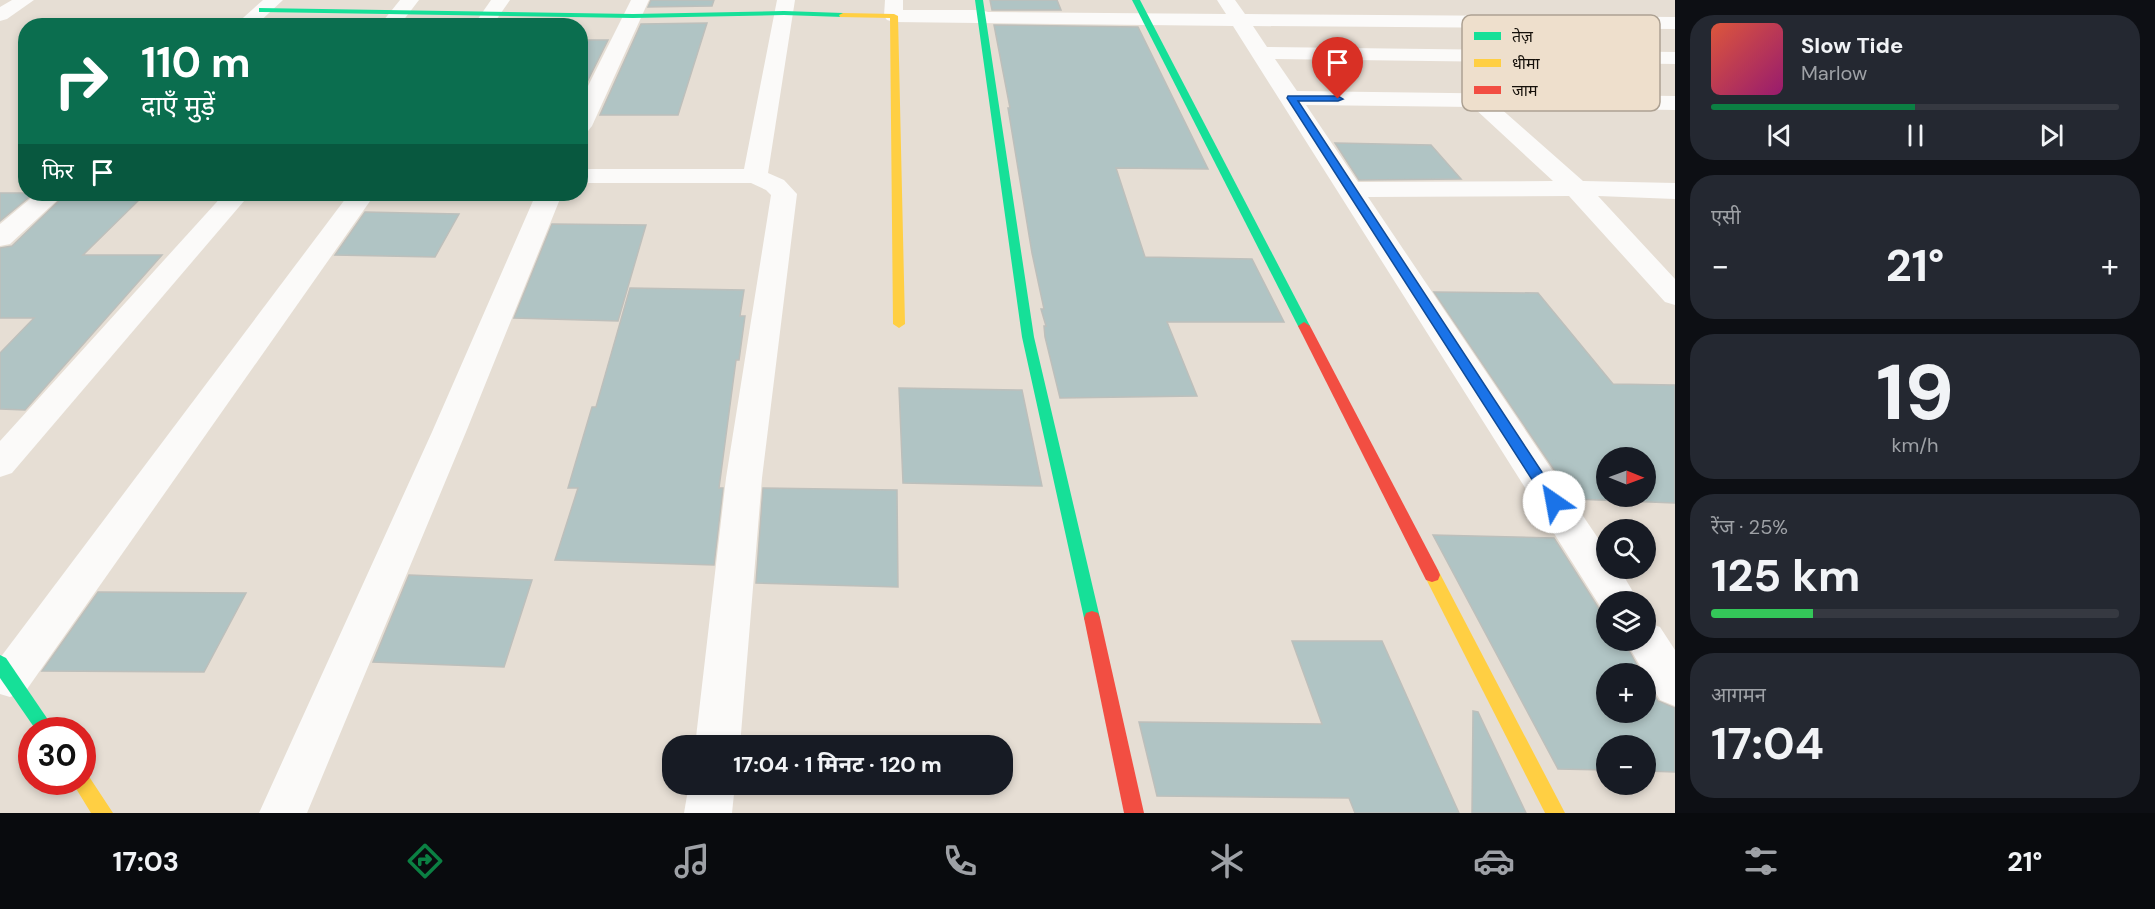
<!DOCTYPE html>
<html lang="hi">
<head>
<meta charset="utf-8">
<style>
	body { margin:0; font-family:"DM Sans","Noto Sans Devanagari",sans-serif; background:#242831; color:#f1f3f6; height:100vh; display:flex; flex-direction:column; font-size:22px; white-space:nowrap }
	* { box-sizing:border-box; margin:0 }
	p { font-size:20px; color:#9ea1a6 }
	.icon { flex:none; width:33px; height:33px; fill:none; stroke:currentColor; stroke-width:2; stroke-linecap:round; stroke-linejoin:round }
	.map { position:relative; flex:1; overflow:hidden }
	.sheet { display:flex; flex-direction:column; gap:15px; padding:15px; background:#0d0f14; width:480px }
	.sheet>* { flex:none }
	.guide { position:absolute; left:18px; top:18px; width:570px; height:183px; border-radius:24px; box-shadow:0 3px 9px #0003; background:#0b6e4f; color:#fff; overflow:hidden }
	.needle { width:39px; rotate:91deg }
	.tools { position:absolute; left:1596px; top:447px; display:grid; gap:12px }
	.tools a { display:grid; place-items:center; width:60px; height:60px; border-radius:50%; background:#171b24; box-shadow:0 3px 9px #0003; font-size:30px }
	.speed { position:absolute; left:18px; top:717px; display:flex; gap:12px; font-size:30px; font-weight:700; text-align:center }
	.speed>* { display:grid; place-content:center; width:78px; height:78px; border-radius:50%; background:#171b24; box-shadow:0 3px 9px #0003; line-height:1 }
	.speed .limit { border:9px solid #d22; background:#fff; color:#111 }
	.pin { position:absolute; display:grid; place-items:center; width:51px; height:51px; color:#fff; margin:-62px -26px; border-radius:50% 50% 50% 0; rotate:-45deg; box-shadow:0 0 6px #0007 }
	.pin .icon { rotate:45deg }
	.me { position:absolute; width:66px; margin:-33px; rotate:327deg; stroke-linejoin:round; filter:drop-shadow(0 0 4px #0008) }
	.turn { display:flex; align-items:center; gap:21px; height:126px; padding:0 24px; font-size:27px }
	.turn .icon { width:78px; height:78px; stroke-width:2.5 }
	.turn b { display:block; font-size:42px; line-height:51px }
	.then { display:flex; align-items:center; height:57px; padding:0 24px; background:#0003; gap:12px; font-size:22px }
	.big { font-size:45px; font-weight:700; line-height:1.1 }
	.sheet .widget { flex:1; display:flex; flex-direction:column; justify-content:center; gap:9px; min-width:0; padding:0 21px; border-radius:24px; background:#242831 }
	.sheet .dial { align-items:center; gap:0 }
	.dial b { font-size:78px; line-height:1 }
	.song { display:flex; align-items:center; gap:18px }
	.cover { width:72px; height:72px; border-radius:9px; background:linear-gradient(135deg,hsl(10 70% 55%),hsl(320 70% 35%)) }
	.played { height:6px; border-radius:3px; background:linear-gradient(90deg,#0b8043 50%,#363941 50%) }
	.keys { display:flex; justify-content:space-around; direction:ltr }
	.heat { display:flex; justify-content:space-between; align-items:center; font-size:33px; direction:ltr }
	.charge { height:9px; border-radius:4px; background:linear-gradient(90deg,#34c759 25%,#363941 0) }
	.trip { position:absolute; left:662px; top:735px; width:351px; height:60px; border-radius:24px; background:#171b24; box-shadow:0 3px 9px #0003; font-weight:700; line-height:60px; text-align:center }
	.tabs { display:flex; height:96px; justify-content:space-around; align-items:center; background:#090b0e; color:#9ea1a6 }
	.tabs .icon { width:42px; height:42px }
	.tabs .active { color:#0b8043 }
	.tabs b { font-size:27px; color:#f1f3f6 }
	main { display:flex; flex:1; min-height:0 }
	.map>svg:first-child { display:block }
	.building { fill:#b0c4c4; stroke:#bdbfbb; stroke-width:1.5; fill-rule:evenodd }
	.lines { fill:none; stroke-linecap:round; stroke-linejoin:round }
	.street { fill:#fbfaf9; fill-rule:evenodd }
	.fast { fill:#16e098; fill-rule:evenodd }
	.slow { fill:#ffcf43; fill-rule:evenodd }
	.jam { fill:#f24e42; fill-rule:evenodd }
	.route { fill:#1a73e8; stroke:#114b97; stroke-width:1.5 }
	.key { fill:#eedfcc; stroke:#ada192; stroke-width:1.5 }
	.key-label { font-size:16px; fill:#15100a }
</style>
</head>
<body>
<main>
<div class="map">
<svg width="1675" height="813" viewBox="0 0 1675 813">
	<rect width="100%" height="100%" fill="#e6ded4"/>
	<!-- building -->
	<g class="building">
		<path d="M651,0H714L712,6L648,7Z"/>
		<path d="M990,0H1057L1061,10H992Z"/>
		<path d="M707,23L678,115H600L641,24Z"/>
		<path d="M994,25L1138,27L1208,169L1116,168L1145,257L1252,259L1284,322H1167L1197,396L1060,398L1045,337L1044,326H1046L1041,309H1044L1032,253L1008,108H1010Z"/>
		<path d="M580,40H608L580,96Z"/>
		<path d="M1335,143L1431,145L1461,179L1359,180Z"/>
		<path d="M0,193H26L33,194L0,221Z"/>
		<path d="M66,194H145L83,255H162L25,410L0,409V353L34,318H0V248L12,246Z"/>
		<path d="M365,212L459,214L435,257L335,255Z"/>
		<path d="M552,224L646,225L618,321L514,318Z"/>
		<path d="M630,288L744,290L740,316H745L739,360H736L719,488H723L714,565L555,560L578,488H568L592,407H596Z"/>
		<path d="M1434,292L1538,293L1613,384L1675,385V503L1574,499ZM1606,458H1646V496H1606Z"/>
		<path d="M899,388L1022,390L1042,486L903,483Z"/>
		<path d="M763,488L897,490L898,587L756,583Z"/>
		<path d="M1433,535L1554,538L1603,615L1606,616V640H1623L1642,674H1606V712H1646V680L1658,701L1675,708V772L1646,771V746H1606V770L1558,769Z"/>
		<path d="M409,575L532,580L504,667L373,662Z"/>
		<path d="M98,592L246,593L204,672L42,671Z"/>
		<path d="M1292,641H1382L1459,813H1355L1349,798L1157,796L1139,722L1322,724Z"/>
		<path d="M1473,711L1478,712L1526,813H1472Z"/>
	</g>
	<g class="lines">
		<!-- street -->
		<g class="street">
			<path d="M12,0H34L7,19L0,21V7Z"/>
			<path d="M263,0H283L255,26H234Z"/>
			<path d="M400,0H419L399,26H379Z"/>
			<path d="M491,0H510L492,26H473Z"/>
			<path d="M631,0H649L592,126L588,131L580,133V102Z"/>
			<path d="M777,0H795L768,173L784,180L797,194L762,478L740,746H695L726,478L771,195L766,190L751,183H580V169H744Z"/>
			<path d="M885,0H903V10H981L988,12L1226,14L1217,0H1235L1245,14L1675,17V29L1253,26L1267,47L1675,52V64L1275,59L1297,91L1675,96V110L1499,107L1583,181L1675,183V199L1598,196L1675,279V305L1665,302L1569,196L1368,197L1606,550V568H1619L1639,602H1606L1605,614L1233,26L894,22L887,20L884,16ZM1306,105L1473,107L1553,181L1358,182Z"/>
			<path d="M36,194H64L10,244L0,246V224Z"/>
			<path d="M224,194H250L12,473L0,477V441Z"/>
			<path d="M349,194H375L25,692L10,697L0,694V658Z"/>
			<path d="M536,194H562L466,432L307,813H259L432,432Z"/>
			<path d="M1646,622L1660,627L1675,650V706L1660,700L1625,640H1646Z"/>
			<path d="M689,784H735L732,813H684Z"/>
		</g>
		<!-- fast -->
		<g class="fast">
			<path d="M975,0H983L1034,337L1100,618L1098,623L1092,625L1086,623L1084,618L1022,337Z"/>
			<path d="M1132,0H1140L1310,326L1308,329H1300L1298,326Z"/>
			<path d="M259,8L633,14L784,11L843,13L847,15L843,17L784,15L633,18L262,12H259Z"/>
			<path d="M0,655L6,658L55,730H36L0,678Z"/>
		</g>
		<!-- slow -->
		<g class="slow">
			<path d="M843,13L894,14L898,16L905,324L899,328L893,324L890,18L840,17L839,15Z"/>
			<path d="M1432,568L1438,570L1565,813H1545L1424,575L1426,570Z"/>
			<path d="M82,773L88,775L113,813H91L72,782H82Z"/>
		</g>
		<!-- jam -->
		<g class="jam">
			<path d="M1304,322L1310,326L1438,570L1440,575L1438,580L1432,582L1426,580L1298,326Z"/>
			<path d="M1092,611L1098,613L1100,618L1144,813H1124L1084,618L1086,613Z"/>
		</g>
	</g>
	<!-- route -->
	<path class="route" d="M1288,96H1338L1343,99L1338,101H1298L1559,498L1562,502L1559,506H1549L1287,98Z"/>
	<!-- legend -->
	<rect x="1462" y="15" width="198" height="96" rx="9" class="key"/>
	<rect x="1474" y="32" width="27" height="8" fill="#16e098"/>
	<rect x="1474" y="59" width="27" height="8" fill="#ffcf43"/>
	<rect x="1474" y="86" width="27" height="8" fill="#f24e42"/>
	<g class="key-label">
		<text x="1512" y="42">तेज़</text>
		<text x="1512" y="69">धीमा</text>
		<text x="1512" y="96">जाम</text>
	</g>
</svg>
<div class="tools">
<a><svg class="needle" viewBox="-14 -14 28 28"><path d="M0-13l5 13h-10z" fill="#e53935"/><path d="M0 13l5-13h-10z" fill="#9ea1a6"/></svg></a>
<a><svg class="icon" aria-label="search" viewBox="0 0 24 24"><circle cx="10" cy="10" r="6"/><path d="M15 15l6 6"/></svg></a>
<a><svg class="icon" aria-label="layers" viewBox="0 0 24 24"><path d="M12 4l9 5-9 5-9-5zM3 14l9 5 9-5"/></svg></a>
<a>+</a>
<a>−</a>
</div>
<div class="speed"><div class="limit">30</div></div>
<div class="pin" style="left:1338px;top:99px;background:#d93025"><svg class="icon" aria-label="arrive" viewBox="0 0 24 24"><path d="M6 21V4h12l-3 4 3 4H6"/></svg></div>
<svg class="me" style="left:1554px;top:502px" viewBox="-20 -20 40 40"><circle r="19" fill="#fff"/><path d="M0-13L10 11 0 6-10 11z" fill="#1a73e8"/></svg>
<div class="trip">17:04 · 1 मिनट · 120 m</div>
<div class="guide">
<div class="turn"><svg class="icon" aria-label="right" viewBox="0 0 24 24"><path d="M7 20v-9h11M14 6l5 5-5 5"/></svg><div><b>110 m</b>दाएँ मुड़ें</div></div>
<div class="then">फिर<svg class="icon" aria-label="arrive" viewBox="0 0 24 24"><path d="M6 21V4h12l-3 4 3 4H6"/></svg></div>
</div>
</div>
<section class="sheet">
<div class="widget">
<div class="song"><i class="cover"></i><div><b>Slow Tide</b><p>Marlow</p></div></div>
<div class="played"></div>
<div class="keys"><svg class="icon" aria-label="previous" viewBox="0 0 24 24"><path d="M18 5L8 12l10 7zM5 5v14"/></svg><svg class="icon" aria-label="pause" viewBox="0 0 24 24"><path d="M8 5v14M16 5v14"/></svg><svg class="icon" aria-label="next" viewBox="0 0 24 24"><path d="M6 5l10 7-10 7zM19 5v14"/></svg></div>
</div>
<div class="widget"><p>एसी</p>
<div class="heat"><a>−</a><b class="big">21°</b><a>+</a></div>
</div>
<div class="widget dial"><b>19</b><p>km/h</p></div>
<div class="widget"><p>रेंज · 25%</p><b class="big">125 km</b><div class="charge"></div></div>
<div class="widget"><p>आगमन</p><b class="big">17:04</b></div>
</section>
</main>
<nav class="tabs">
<b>17:03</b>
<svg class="icon active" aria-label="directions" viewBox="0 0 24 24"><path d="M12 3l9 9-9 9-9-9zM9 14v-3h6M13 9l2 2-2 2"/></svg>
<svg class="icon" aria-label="music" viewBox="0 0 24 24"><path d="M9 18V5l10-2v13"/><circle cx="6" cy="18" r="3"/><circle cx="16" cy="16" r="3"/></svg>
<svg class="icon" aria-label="phone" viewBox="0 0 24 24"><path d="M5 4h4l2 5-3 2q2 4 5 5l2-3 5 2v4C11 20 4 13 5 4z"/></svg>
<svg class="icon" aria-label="climate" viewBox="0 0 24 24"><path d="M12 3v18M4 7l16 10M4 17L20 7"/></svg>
<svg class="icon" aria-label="car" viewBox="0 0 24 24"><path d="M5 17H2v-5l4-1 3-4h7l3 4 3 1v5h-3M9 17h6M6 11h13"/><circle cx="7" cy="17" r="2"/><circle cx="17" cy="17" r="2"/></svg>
<svg class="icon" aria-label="filters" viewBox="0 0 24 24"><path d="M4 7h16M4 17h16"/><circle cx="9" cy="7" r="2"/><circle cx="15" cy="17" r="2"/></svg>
<b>21°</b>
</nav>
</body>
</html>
